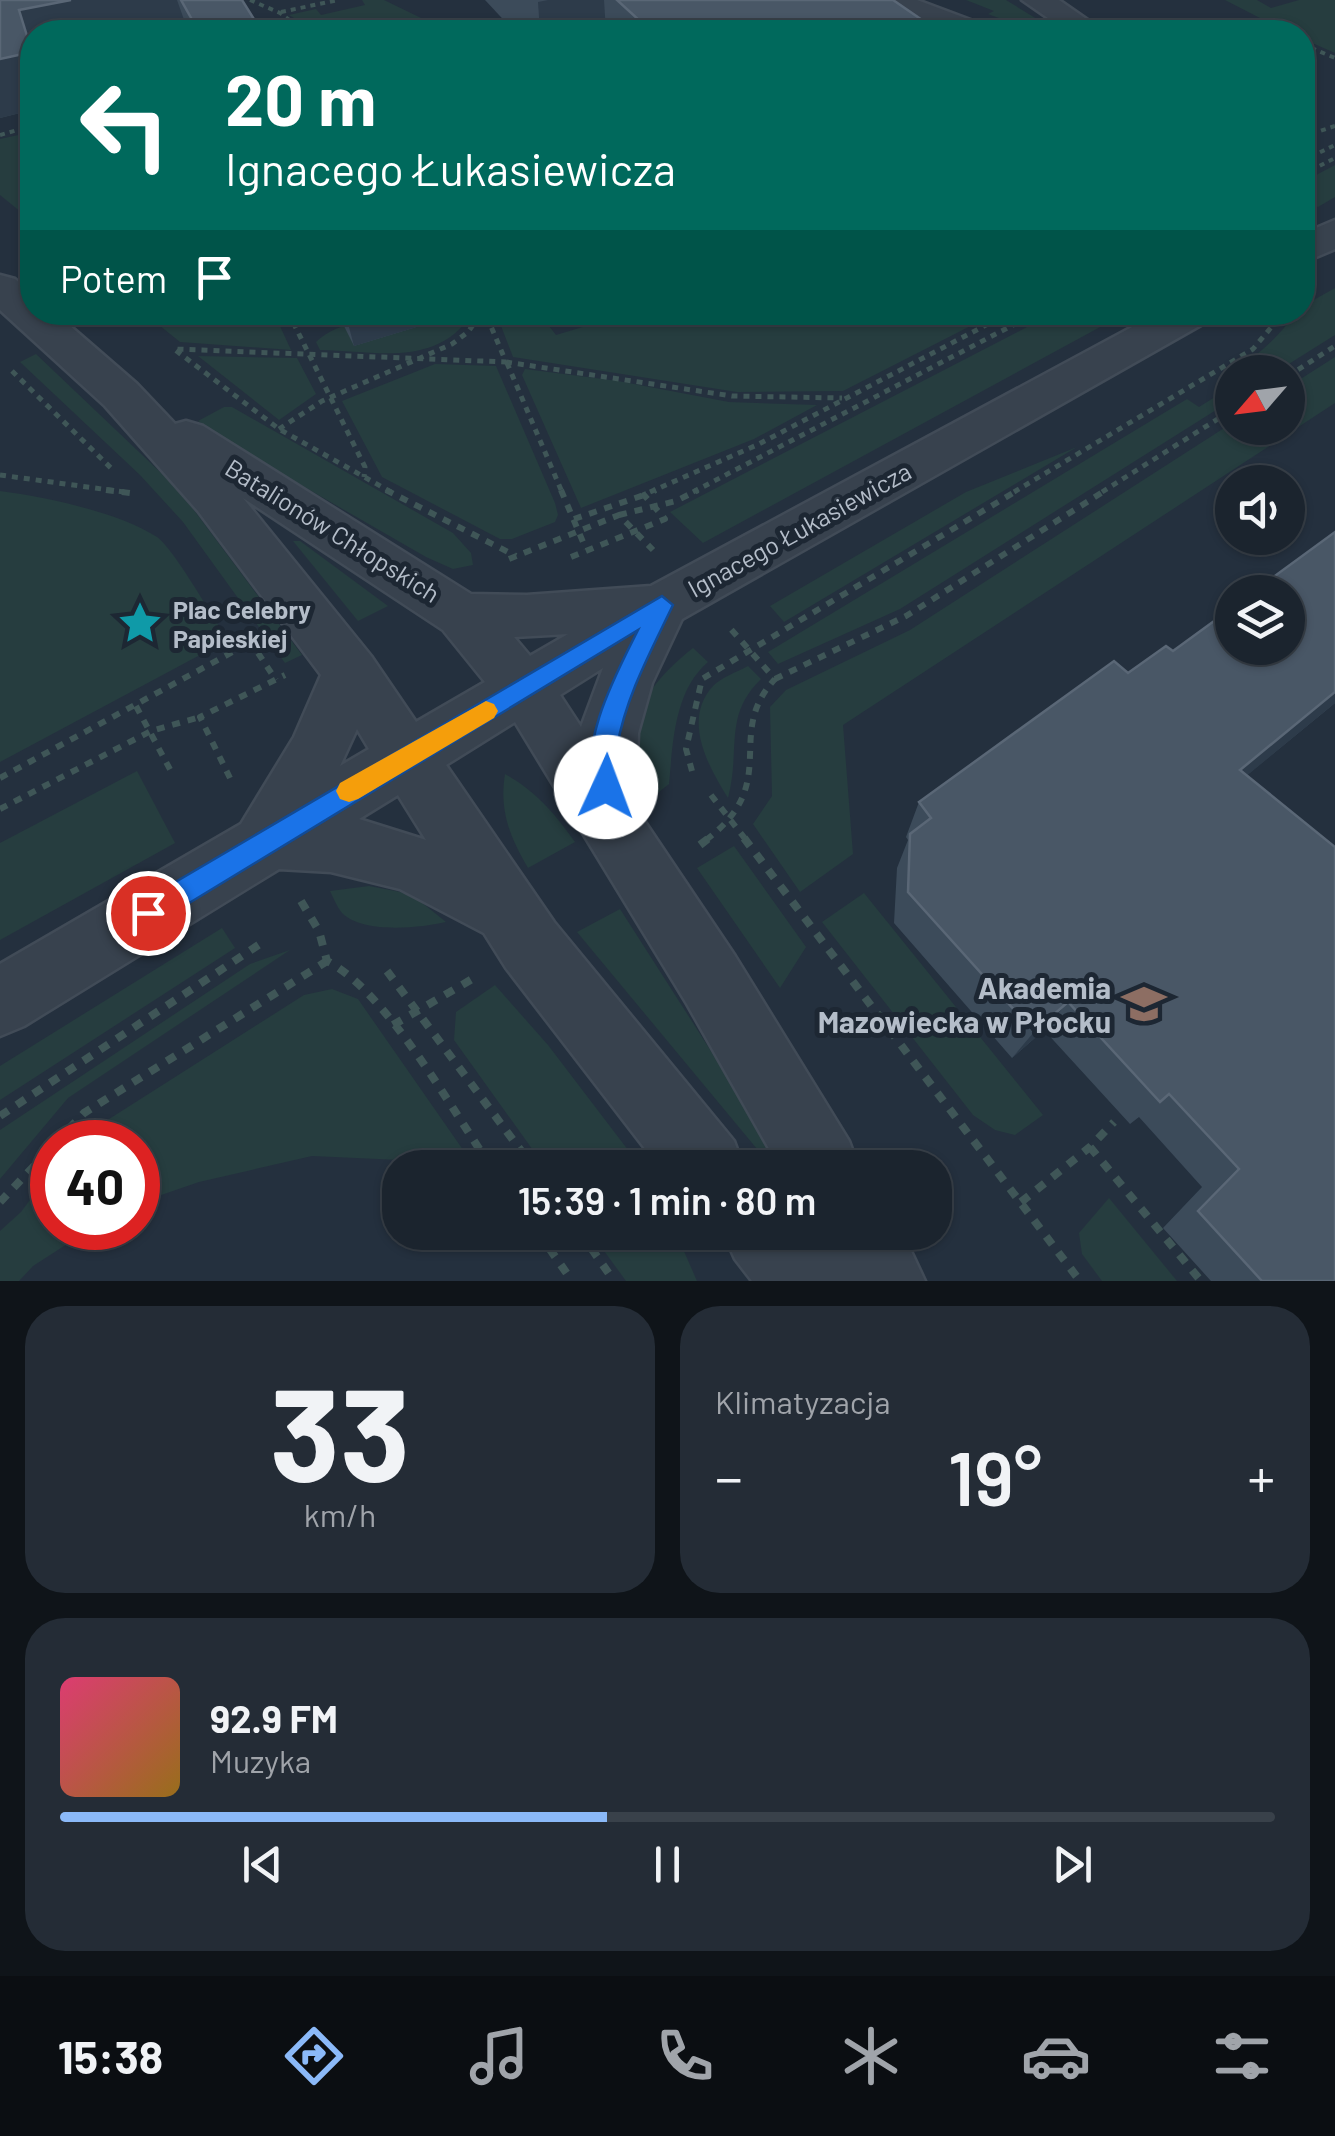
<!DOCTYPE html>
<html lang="pl">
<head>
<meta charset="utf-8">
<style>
	body { margin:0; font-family:Barlow,sans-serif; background:#242c36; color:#f1f3f6; height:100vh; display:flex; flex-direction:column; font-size:38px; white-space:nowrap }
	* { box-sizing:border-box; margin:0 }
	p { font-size:32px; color:#a0a4aa }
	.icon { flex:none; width:55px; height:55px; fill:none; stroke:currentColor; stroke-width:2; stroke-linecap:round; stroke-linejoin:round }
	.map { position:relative; height:1281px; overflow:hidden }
	.drawer { display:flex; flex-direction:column; gap:25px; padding:25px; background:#0f1419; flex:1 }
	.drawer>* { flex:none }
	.banner { position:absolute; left:20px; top:20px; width:1295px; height:305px; border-radius:40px; box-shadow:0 2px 8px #0004,0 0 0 2px #39414a; background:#00695c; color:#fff; overflow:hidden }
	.needle { width:65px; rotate:242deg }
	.fabs { position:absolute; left:1215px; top:355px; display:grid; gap:20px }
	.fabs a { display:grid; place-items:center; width:90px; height:90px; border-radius:50%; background:#1b242e; box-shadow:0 2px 8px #0004,0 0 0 2px #39414a; font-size:50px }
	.speed { position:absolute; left:30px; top:1120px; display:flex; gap:20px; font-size:50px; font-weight:700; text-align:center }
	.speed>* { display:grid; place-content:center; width:130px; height:130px; border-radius:50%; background:#1b242e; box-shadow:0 2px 8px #0004,0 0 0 2px #39414a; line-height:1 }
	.speed .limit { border:15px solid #d22; background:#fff; color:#111 }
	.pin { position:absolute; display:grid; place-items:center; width:85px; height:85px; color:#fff; margin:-42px; border:5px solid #fff; border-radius:50%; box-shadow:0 2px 10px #0007 }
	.me { position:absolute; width:110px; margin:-55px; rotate:2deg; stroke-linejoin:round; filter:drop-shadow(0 0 8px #0008) }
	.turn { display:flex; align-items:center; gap:35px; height:210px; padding:0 40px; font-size:45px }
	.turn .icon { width:130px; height:130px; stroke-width:2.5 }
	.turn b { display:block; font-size:70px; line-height:85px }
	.then { display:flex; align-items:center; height:95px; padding:0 40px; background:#0003; gap:20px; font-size:38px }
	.big { font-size:75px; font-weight:600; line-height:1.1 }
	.drawer .tile { flex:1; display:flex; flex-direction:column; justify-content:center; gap:15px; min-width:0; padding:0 35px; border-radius:40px; background:#242c36 }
	.drawer .dial { align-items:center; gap:0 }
	.dial b { font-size:130px; line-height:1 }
	.song { display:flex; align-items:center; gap:30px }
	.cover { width:120px; height:120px; border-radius:15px; background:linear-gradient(135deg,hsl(340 70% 55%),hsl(40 70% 35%)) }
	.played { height:10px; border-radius:5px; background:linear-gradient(90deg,#8bb9f8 45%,#39414a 45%) }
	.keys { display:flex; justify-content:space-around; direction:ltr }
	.heat { display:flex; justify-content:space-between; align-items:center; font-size:55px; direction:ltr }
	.drawer .tiles { flex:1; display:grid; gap:25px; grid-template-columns:1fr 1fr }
	.tile:last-child { grid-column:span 2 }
	.trip { position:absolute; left:382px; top:1150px; width:570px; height:100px; border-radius:40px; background:#1b242e; box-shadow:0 2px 8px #0004,0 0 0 2px #39414a; font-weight:600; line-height:100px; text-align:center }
	.menu { display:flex; height:160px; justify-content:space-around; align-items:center; background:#0b0e12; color:#a0a4aa }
	.menu .icon { width:70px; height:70px }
	.menu .on { color:#8bb9f8 }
	.menu b { font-size:45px; color:#f1f3f6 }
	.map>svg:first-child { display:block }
	.green { fill:#263d3f }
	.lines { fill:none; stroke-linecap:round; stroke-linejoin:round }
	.minor-casing { stroke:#414b57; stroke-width:5 }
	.tertiary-casing { stroke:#414b57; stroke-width:5 }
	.path-far3 { stroke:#3f5657; stroke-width:4; stroke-dasharray:5 5; stroke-linecap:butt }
	.path-far2 { stroke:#3f5657; stroke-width:5; stroke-dasharray:6 6; stroke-linecap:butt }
	.path-far1 { stroke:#3f5657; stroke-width:6; stroke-dasharray:8 8; stroke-linecap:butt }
	.path { stroke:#3f5657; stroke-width:8; stroke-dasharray:10 10; stroke-linecap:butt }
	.minor { fill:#38424e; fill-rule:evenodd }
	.tertiary { fill:#38424e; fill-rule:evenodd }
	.wall { fill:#3c4b5a }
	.shaded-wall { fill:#2d3b4a }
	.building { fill:#495766; stroke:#5a6776; stroke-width:2.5 }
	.route { fill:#1a73e8; stroke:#114b97; stroke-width:2.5 }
	.slow { fill:#f59e0b }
	.labels { text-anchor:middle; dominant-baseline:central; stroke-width:10; stroke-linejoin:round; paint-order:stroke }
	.street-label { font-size:25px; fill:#b4bdc9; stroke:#1d2733 }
	.poi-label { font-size:25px; font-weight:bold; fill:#b4bdc9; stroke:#1d2733; text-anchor:start }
	.near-poi-label { font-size:30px; font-weight:bold; fill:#b4bdc9; stroke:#1d2733; text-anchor:end }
</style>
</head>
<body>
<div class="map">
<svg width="1335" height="1281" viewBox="0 0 1335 1281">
	<rect width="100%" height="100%" fill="#24303e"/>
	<!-- green -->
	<g class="green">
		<path d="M362,0H384L450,32H317L289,15L316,9L321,15L365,5Z"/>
		<path d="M966,0H1006L1050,27L1067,32H1036L988,14L994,11Z"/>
		<path d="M1225,0H1257L1271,8L1299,0H1335V53L1303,39L1302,32H1287Z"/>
		<path d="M32,132V221L0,195V139Z"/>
		<path d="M1335,165V197L1318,207L1303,200V182Z"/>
		<path d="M1335,288V335L1276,372H1232V400L900,609L778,664L768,652L1187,399L1199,407L1231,387L1220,379C1250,361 1275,343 1295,313L1302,312L1303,306Z"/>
		<path d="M144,313H274L291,350L180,342Z"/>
		<path d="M415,313H473C436,368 378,351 320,350L316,342C339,319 384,319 415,313Z"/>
		<path d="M496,313H539L556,335L629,313H996L843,391L737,392L513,357Z"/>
		<path d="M1054,313H1126L703,543L670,512Z"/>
		<path d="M36,354L179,490L302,655L285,663L183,522L140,475L20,362Z"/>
		<path d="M198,356L297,358L316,394L279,420Z"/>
		<path d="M1335,357V403L843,725L853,854L800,892L753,824L772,796L770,707L786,690L910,630L1232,423V428H1288V387Z"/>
		<path d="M435,364L496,366L555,503L558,515L555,522L512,539H500L382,477L342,401Z"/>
		<path d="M525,369L618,381L729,402L817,405L754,439L581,508L522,375Z"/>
		<path d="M224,407H232L453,533L471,553L473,565L453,569L426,557L261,462L198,421Z"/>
		<path d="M1077,447L784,622L770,606L966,492Z"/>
		<path d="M0,491C46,497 118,512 157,537C174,549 213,618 228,640L0,762Z"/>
		<path d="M293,541H300L388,606L358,621Z"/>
		<path d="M693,648L708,662C674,691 673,743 669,784L650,799C621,732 636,693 693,648Z"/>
		<path d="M748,666L761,679C723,716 741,749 728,798C708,766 682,720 713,686C722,677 737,672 748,666Z"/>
		<path d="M137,771L175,843L0,940V843Z"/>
		<path d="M505,774C536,791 555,814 575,842L528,868C510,837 499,811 505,774Z"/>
		<path d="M734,846L806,947L780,988L697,868Z"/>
		<path d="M369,886L411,894L446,922C420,928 363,934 342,913C337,907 333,897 330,891Z"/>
		<path d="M864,893L1043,1115L1015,1135L995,1130L973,1115L822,922Z"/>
		<path d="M620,909L773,1148L762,1155L577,932Z"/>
		<path d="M222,928L235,948L0,1100V1066Z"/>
		<path d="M290,950L68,1098L0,1179V1130L250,964Z"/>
		<path d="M495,985L548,1045L641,1167H545L454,1040L456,1012Z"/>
		<path d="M332,989L358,999L475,1167H413L400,1160L312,1156L199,1182L138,1203V1142H73L304,995Z"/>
		<path d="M52,1170V1228H92L33,1266L19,1281H0V1231L21,1212Z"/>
		<path d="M1109,1198L1177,1281H1102L1082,1254L1079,1233Z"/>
		<path d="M591,1233H676L697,1281H626Z"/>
	</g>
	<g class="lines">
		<!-- minor casing -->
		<g class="minor-casing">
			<g id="minor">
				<path d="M874,0H917L984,25L989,32H946L878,7Z"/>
				<path d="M1022,0H1059L1105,32H1068Z"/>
			</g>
		</g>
		<!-- tertiary casing -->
		<g class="tertiary-casing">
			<g id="tertiary">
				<path d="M1335,220V249L1302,263V234Z"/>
				<path d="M0,275L15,279L32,294V312H54L137,384L175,424L186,421L203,426L471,594L527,595L651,586L1160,312H1214L1208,321L682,619L652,683L638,733L637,759L645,822L735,956L849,1141L859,1168H780L687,1004L515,722L446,765L554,922L734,1141L744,1168H660L506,968L484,933L400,889L331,872L279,869L24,1026L0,1036V964L241,824L294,737L321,675L198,511L105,406L0,310ZM243,498L443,630L485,682L416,722L371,656ZM568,634L530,656L514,637ZM603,668L581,727L560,695ZM357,729L369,749L340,766ZM398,795L426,840L359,819Z"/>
				<path d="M723,1232H813L827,1248L820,1232H902L925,1281H752L735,1259Z"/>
			</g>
		</g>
		<!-- path-far3 -->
		<g class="path-far3">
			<path d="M250,0L280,13L305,32"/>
			<path d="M281,12L338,0"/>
			<path d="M1268,32H1275"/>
			<path d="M1302,44L1335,58"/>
			<path d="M0,135L32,126"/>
			<path d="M1302,137L1335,126"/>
			<path d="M1302,161L1335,145"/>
			<path d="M1302,175L1335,158"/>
		</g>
		<!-- path-far2 -->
		<g class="path-far2">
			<path d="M288,312L365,467L364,477"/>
			<path d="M506,362L732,396L842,398"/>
			<path d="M507,363L562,492"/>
			<path d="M12,371L114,471"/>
			<path d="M1288,376L1335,346"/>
			<path d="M279,429L322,401L452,344L468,332L482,312"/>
			<path d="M0,475L124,492"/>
			<path d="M391,492L279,429L174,349L506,362L485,312"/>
			<path d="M650,492L757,445L1011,312"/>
			<path d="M693,492L1038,312"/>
			<path d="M1014,492L1253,349L1284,312"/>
			<path d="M1102,492L1232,410"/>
		</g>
		<!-- path-far1 -->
		<g class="path-far1">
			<path d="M106,490L137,494"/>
			<path d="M386,490L516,556"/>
			<path d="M561,490L586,549"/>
			<path d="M619,515L676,501L698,490"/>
			<path d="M574,519L644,495"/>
			<path d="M571,557L665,519L644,495L656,490"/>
			<path d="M509,559L619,515L653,550"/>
			<path d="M258,653L276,680"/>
			<path d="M775,679L906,616L1106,490"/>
			<path d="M136,706L173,775"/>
			<path d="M692,771L686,749L702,679L1018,490"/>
			<path d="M0,778L251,642"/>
			<path d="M230,778L200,717L285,675"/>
			<path d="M711,795L746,840"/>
			<path d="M0,809L151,731L200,717"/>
			<path d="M706,840C783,782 723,735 775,679L729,627"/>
		</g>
		<!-- path -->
		<g class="path">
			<path d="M744,838L1080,1281"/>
			<path d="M700,845L709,838"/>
			<path d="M301,901L319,931L327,961C387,992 452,1110 492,1168"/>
			<path d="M387,971L534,1168"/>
			<path d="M393,1025L474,978"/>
			<path d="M0,1116L263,942"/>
			<path d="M1090,1147L1201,1281"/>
			<path d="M0,1202L84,1113L327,961"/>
			<path d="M1021,1202L1090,1147L1114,1122"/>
			<path d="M538,1232L572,1281"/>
			<path d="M580,1232L614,1281"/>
		</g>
		<!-- minor -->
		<use href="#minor" class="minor"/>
		<!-- tertiary -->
		<use href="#tertiary" class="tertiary"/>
	</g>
	<!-- wall -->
	<g class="wall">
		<path d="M0,0H242L262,32H32V110L0,118Z"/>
		<path d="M485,0H893L923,32H515Z"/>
		<path d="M337,312H420L423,325L354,346Z"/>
		<path d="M1173,651L1335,703L1247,775L1335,1281H1211L1163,1228L1202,1187L1139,1117L1130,1124L1044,1030L1012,1058L894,923L897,868L908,840L906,837L919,802L1128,673Z"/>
	</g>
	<!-- shaded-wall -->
	<g class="shaded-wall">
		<path d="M0,0H177L188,31L32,32V49Z"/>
		<path d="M548,0H604L606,32H540L538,2Z"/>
		<path d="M925,22L923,32H885Z"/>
		<path d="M32,52V110L0,118V59Z"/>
		<path d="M345,312H420L423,325L354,346Z"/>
		<path d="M1335,692V703L1210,806L1240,770Z"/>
		<path d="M1068,1002L1044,1030L1012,1058L1034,1032Z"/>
	</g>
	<!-- building -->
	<g class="building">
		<path d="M0,0H71L19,10L32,52L0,59Z"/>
		<path d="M181,0H242L262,32H199Z"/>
		<path d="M617,0H893L925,22L885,32H652Z"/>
		<path d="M1335,532V692L1240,770L1335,847V1281H1262L1198,1211L1239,1169L1169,1094L1160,1102L1068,1002L1034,1032L908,892L910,834L931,818L919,802L1114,661L1128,673L1166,646L1173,651L1232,608V648H1288V592H1253Z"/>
	</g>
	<!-- route -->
	<path class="route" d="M662,596L673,605C651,651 626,696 617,747C614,763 622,780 615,795L606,798L597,795C575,748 617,672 638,630L158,922L148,926L138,922L134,913L138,904Z"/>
	<!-- slow -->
	<path class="slow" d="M486,701L494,704L498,711L494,718L358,799L349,802L340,799L336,791L340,783Z"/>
	<!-- icons -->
	<defs>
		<g id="sight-bare" transform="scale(3.45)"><path d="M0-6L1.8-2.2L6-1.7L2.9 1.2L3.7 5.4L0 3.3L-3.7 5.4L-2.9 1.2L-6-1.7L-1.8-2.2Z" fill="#0f9aa8" stroke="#1d2733" stroke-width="2.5" paint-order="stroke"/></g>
		<g id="university-bare" transform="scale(3.45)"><path d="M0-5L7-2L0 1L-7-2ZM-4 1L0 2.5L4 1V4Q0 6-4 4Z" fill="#8d6e63" stroke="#1d2733" stroke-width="2.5" paint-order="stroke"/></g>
	</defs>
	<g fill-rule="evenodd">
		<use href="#sight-bare" x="140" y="623"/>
		<use href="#university-bare" x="1144" y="1004"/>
	</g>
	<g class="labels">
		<!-- street labels -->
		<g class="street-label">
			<text transform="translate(799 529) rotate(-29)">Ignacego Łukasiewicza</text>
			<text transform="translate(333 530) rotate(32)">Batalionów Chłopskich</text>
		</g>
		<!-- poi labels -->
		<g class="poi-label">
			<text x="173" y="609">Plac Celebry<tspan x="173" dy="29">Papieskiej</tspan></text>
		</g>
		<!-- near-poi labels -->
		<g class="near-poi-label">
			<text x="1111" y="987">Akademia<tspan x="1111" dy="34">Mazowiecka w Płocku</tspan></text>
		</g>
	</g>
</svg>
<div class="fabs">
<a><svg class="needle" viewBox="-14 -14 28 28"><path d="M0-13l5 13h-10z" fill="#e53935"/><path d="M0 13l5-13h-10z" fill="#a0a4aa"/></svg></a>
<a><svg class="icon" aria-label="sound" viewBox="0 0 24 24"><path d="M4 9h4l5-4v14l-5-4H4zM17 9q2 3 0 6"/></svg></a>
<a><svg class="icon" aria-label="layers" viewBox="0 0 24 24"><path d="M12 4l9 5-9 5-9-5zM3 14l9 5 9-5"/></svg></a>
</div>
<div class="speed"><div class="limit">40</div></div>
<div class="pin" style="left:148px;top:913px;background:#d93025"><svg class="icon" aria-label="arrive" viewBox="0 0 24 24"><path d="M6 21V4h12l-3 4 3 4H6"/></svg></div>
<svg class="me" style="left:606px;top:787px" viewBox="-20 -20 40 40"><circle r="19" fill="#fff"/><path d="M0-13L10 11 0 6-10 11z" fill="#1a73e8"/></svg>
<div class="trip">15:39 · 1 min · 80 m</div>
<div class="banner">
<div class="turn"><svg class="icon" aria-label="left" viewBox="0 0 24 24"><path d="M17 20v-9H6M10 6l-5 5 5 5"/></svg><div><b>20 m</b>Ignacego Łukasiewicza</div></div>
<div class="then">Potem<svg class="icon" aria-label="arrive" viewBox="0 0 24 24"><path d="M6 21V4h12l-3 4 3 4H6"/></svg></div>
</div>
</div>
<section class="drawer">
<div class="tiles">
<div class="tile dial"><b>33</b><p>km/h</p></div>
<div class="tile"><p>Klimatyzacja</p>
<div class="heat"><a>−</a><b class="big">19°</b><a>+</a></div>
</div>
<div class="tile">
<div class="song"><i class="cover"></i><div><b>92.9 FM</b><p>Muzyka</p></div></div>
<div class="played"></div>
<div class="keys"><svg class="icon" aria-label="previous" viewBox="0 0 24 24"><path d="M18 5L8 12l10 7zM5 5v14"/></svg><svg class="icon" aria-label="pause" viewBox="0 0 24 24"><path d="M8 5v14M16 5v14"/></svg><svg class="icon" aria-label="next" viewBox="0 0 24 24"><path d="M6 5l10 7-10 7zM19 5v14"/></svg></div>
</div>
</div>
</section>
<nav class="menu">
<b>15:38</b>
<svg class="icon on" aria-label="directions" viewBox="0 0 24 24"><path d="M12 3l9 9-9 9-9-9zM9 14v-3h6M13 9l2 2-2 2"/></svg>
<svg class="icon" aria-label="music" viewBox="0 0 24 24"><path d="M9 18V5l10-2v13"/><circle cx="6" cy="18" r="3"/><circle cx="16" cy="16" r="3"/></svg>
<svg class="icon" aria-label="phone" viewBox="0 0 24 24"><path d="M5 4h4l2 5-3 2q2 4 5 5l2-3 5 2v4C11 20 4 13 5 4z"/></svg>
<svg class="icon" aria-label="climate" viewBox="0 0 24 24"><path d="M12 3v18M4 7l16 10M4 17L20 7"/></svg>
<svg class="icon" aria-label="car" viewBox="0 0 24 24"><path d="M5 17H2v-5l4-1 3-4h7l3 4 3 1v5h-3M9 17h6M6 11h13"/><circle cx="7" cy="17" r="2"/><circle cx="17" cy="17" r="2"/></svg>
<svg class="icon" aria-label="filters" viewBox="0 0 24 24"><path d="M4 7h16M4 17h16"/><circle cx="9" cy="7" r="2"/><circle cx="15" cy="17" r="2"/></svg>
</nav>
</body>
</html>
